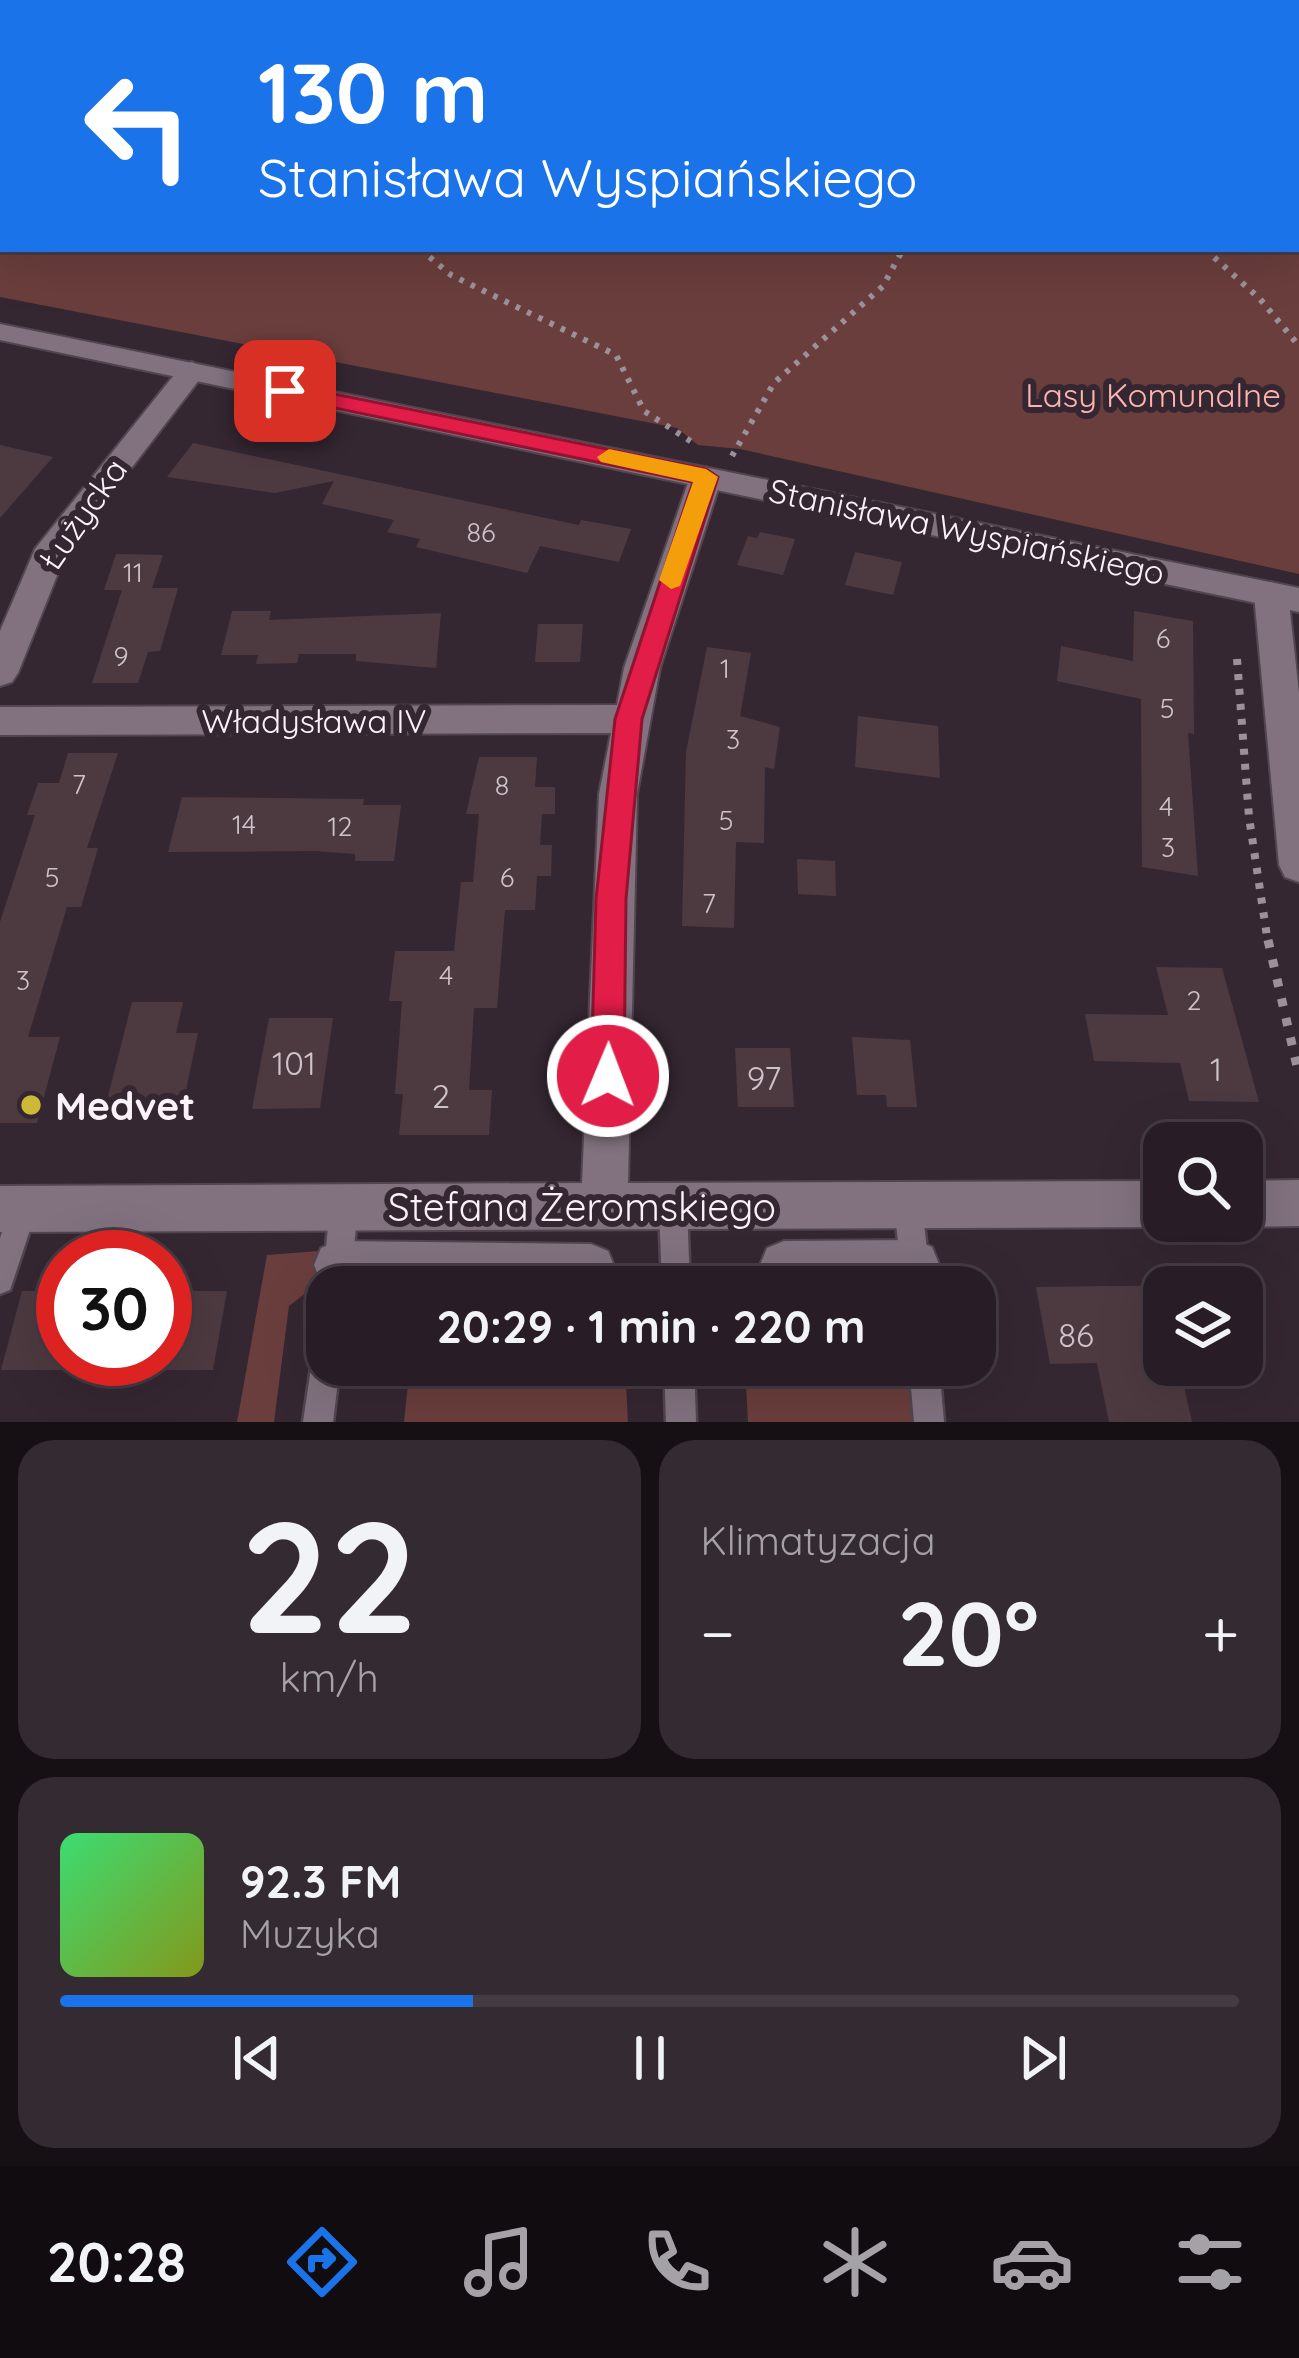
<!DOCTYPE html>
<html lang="pl">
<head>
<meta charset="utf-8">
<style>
	body { margin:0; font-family:Quicksand,sans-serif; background:#342a32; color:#f1f3f6; height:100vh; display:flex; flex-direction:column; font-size:45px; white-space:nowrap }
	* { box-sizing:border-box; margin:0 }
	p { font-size:39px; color:#a5a2a7 }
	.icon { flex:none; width:66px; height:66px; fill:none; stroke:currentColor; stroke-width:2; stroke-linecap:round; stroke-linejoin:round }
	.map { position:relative; height:1422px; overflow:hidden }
	.panel { display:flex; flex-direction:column; gap:18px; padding:18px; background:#161015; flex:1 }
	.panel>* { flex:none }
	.banner { position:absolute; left:0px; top:0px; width:1299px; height:252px; box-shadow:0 12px 48px #0002,0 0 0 3px #443b43; background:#1a73e8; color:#fff; overflow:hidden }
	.controls { position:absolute; left:1143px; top:1122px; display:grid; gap:24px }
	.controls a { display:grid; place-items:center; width:120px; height:120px; border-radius:24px; background:#281d26; box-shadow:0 12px 48px #0002,0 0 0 3px #443b43; font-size:60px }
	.speed { position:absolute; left:36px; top:1230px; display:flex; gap:24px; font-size:60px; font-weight:700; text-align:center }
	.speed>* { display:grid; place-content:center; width:156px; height:156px; border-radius:50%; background:#281d26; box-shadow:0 12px 48px #0002,0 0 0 3px #443b43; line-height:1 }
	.speed .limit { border:18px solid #d22; background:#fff; color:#111 }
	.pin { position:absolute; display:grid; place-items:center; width:102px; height:102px; color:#fff; margin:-51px; border-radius:24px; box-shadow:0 6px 18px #0006 }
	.me { position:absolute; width:132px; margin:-66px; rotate:1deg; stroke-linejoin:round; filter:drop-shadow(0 0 9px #0008) }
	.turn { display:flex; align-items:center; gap:42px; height:252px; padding:0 60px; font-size:54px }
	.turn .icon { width:156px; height:156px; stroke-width:2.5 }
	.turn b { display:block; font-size:84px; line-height:102px }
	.big { font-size:90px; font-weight:700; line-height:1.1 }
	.panel .widget { flex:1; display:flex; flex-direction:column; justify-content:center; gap:18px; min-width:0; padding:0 42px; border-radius:36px; background:#342a32 }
	.panel .dial { align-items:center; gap:0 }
	.dial b { font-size:156px; line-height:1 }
	.song { display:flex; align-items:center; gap:36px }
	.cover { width:144px; height:144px; border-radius:18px; background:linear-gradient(135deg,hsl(140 70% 55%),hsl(70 70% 35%)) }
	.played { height:12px; border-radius:6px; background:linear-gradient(90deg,#1a73e8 35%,#443b43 35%) }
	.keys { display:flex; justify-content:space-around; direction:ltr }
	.heat { display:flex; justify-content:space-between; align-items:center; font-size:66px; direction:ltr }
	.panel .tiles { flex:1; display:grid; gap:18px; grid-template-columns:1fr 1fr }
	.widget:last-child { grid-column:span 2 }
	.trip { position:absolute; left:306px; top:1266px; width:690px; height:120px; border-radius:36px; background:#281d26; box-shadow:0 12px 48px #0002,0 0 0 3px #443b43; font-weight:700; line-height:120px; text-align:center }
	.tabs { display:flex; height:192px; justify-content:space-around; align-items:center; background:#100c0f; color:#a5a2a7 }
	.tabs .icon { width:84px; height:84px }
	.tabs .on { color:#1a73e8 }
	.tabs b { font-size:54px; color:#f1f3f6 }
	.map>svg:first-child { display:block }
	.green { fill:#6a3e3c; fill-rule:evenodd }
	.building { fill:#4d3a40 }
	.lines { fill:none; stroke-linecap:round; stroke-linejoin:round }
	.lane-casing { stroke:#514650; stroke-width:5 }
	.street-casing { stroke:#514650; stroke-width:4 }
	.secondary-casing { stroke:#514650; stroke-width:4 }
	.path-far3 { stroke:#9c919a; stroke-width:4.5; stroke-dasharray:4.5 6; stroke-linecap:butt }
	.path-far2 { stroke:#9c919a; stroke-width:6; stroke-dasharray:4.5 8; stroke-linecap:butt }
	.path-far1 { stroke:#9c919a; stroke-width:8; stroke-dasharray:6 9; stroke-linecap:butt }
	.path { stroke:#9c919a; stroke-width:9; stroke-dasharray:8 12; stroke-linecap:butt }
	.lane { fill:#82727f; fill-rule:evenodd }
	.street { fill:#82727f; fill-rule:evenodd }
	.secondary { fill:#82727f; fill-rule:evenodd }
	.route { fill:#e11d48; stroke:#92132f; stroke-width:3 }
	.slow { fill:#f59e0b }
	.poi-dot { fill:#ceb837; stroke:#352732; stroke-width:4.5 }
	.labels { text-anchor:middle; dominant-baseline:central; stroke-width:12; stroke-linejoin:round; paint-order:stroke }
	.number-label { font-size:27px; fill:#cfc3cb }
	.park-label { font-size:33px; fill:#fcb4af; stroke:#352732 }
	.street-label { font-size:33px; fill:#faf1f9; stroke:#352732 }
	.near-number-label { font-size:33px; fill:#cfc3cb }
	.near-poi-label { font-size:39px; font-weight:bold; fill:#faf1f9; stroke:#352732; text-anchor:start }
	.near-street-label { font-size:39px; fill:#faf1f9; stroke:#352732 }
</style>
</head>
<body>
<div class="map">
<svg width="1299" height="1422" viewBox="0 0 1299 1422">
	<rect width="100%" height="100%" fill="#352732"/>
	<!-- green -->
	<g class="green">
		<path d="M0,0H1299V574L740,449L698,445L677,428L0,297ZM3,3H1296V249H3Z"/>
		<path d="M319,1251L315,1286L289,1306L274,1422H237L267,1255Z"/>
		<path d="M410,1365H625L628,1422H404Z"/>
		<path d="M745,1365H906L913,1422H748Z"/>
	</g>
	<!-- building -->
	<g class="building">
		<path d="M193,443L579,525L581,520L631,529L619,562L540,546L527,573L416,547L420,539L387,532L394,520L322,504L334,481L275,493L167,477Z"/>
		<path d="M0,445L53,457L0,518Z"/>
		<path d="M760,532L795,539L783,575L737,565L748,536L757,538Z"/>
		<path d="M855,552L902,562L893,595L845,585Z"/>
		<path d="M116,554L163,555L152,588H178L160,651L148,652L138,683H92L122,590H104Z"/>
		<path d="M232,611H271L269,620L441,613L436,668L356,661V654H299L297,663L256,664L258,655H221Z"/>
		<path d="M1134,611L1193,621L1194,734L1188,733L1198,876L1142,867L1141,699L1057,681L1061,646L1133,661Z"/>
		<path d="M538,624H583L580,662H535Z"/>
		<path d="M707,647L751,653L740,716L780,727L774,769L765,767L764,843L736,842L734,928L682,926L686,752Z"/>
		<path d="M858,716L938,726L940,778L855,767Z"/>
		<path d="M68,753H118L87,848H98L81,907H67L28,1037H60L37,1123H0V922L35,815H27L38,783H59Z"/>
		<path d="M479,757H537L535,787H555V814H542L540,845H552L551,876H537L535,910H505L497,1008H474L469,1090H492L489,1135H399L403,1094H395L402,1001H389L395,951H454L461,882H473L479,814H466Z"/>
		<path d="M182,797L364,799L363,805H401L394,861H355V854L316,851L168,852Z"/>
		<path d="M797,859L835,861L836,896L798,894Z"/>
		<path d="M1156,967L1222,968L1259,1102L1189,1101L1180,1063L1094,1061L1085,1014L1168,1015Z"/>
		<path d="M132,1002H183L176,1033H198L182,1109L106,1104Z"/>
		<path d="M269,1018H333L320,1108L252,1109Z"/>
		<path d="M852,1037L910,1040L917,1107H887L886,1095H857Z"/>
		<path d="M735,1048H790L794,1107H738Z"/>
		<path d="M1110,1286H1164V1365H1179L1192,1422H1109L1097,1363L1050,1364L1036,1287Z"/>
		<path d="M22,1291H63V1370H1Z"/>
		<path d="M165,1291H227L213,1370H165Z"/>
	</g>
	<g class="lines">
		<!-- lane casing -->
		<g class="lane-casing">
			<g id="lane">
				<path d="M908,1191L918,1195L922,1205L931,1287H903L894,1205L898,1195Z"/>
				<path d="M673,1192L683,1196L687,1206L690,1287H662L659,1206L663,1196Z"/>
				<path d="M344,1193L354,1197L358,1207L350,1287H327V1297L322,1287L330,1207L334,1197Z"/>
				<path d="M23,1195L33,1199L37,1209L10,1290L0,1294V1238L13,1199Z"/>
				<path d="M327,1340V1365H340L333,1422H303L313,1354L317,1344Z"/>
				<path d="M664,1365H694L696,1422H666Z"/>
				<path d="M909,1365H939L944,1422H914Z"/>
			</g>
		</g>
		<!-- street casing -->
		<g class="street-casing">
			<g id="street">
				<path d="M192,362L206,371L66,553L18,673L12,682L0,686V631L35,549L182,365Z"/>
				<path d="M706,467L722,477L660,668L637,794L628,1183L1164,1181V1221H1179L1164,1227L0,1232V1186L582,1183L599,794L611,733L0,735V707L617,705L624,668L690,477Z"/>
				<path d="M1271,582L1288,594L1299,693V882L1285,877L1279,865L1254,594Z"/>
				<path d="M1299,1180V1226L1242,1227L1227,1221H1242V1181Z"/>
				<path d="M915,1240L932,1247L939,1264L932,1281L917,1287H780L767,1282L760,1265L767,1248L784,1241Z"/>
				<path d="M338,1241L591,1244L608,1251L615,1268L603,1287H334L321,1282L314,1265L321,1248Z"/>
			</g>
		</g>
		<!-- secondary casing -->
		<g class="secondary-casing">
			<path id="secondary" d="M0,324L1299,588V612L0,340Z"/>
		</g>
		<!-- path-far3 -->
		<g class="path-far3">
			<path d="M25,0L38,3"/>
			<path d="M1008,3L1016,0"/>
		</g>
		<!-- path-far2 -->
		<g class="path-far2">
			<path d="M420,249L451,275L616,355L644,411L695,444"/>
			<path d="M1205,249L1260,299L1299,346"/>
			<path d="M732,456L774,383L883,286L903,249"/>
		</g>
		<!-- path-far1 -->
		<path class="path-far1" d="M1237,659L1249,817L1268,943"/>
		<!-- path -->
		<path class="path" d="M1268,940L1299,1075"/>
		<!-- lane -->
		<use href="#lane" class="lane"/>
		<!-- street -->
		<use href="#street" class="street"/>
		<!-- secondary -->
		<use href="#secondary" class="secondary"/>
	</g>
	<!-- route -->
	<path class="route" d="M285,384L706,469L718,477L642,719L626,899L624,1076L620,1087L608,1091L596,1087L591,1076L596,899L615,719L693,482L277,396L274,391Z"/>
	<!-- slow -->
	<path class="slow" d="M609,449L706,469L718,477L680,586L671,589L659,580L693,482L601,462L597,457Z"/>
	<!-- markers -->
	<circle class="poi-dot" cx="31" cy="1105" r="12"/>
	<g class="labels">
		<!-- number labels -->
		<g class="number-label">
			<text x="481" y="532">86</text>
			<text x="133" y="572">11</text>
			<text x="1163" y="638">6</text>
			<text x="121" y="656">9</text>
			<text x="725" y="668">1</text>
			<text x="1167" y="708">5</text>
			<text x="733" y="739">3</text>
			<text x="79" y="784">7</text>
			<text x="502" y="785">8</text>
			<text x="1166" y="806">4</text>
			<text x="726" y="820">5</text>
			<text x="244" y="824">14</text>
			<text x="340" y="826">12</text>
			<text x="1168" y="847">3</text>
			<text x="52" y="877">5</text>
			<text x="507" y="877">6</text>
			<text x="709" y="903">7</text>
			<text x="446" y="975">4</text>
			<text x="23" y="980">3</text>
			<text x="1194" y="1000">2</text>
		</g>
		<!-- park labels -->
		<g class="park-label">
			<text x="1153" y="394">Lasy Komunalne</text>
		</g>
		<!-- street labels -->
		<g class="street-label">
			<text transform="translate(82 514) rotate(-55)">Łużycka</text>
			<text transform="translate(967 531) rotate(12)">Stanisława Wyspiańskiego</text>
			<text x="314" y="720">Władysława IV</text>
		</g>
		<!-- near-number labels -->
		<g class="near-number-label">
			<text x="294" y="1062">101</text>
			<text x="1216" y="1068">1</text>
			<text x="764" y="1077">97</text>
			<text x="441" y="1095">2</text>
			<text x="1076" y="1334">86</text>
		</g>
		<!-- near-poi labels -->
		<g class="near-poi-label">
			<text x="55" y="1105">Medvet</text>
		</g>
		<!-- near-street labels -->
		<g class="near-street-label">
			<text x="582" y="1206">Stefana Żeromskiego</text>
		</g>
	</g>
</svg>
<div class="controls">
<a><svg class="icon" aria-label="search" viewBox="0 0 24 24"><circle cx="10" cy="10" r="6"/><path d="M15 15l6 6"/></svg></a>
<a><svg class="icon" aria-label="layers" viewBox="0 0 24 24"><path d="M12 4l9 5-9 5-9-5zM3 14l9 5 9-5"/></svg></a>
</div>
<div class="speed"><div class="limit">30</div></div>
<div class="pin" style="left:285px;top:391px;background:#d93025"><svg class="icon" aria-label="arrive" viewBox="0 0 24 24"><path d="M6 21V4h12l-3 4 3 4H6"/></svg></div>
<svg class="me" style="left:608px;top:1076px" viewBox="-20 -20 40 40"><circle r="17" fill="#e11d48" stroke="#fff" stroke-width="3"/><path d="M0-11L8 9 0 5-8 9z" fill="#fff"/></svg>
<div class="trip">20:29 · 1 min · 220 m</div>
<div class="banner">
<div class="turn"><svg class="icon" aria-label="left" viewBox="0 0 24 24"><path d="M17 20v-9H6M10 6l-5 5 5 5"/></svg><div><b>130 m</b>Stanisława Wyspiańskiego</div></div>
</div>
</div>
<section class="panel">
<div class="tiles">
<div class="widget dial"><b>22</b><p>km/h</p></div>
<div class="widget"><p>Klimatyzacja</p>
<div class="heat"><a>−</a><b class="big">20°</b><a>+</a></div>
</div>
<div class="widget">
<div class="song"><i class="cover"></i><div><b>92.3 FM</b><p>Muzyka</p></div></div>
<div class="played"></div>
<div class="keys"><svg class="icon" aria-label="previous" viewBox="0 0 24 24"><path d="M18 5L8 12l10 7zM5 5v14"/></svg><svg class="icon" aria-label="pause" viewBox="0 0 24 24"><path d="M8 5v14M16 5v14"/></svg><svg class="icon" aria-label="next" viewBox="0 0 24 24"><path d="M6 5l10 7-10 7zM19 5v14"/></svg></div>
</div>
</div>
</section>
<nav class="tabs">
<b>20:28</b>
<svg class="icon on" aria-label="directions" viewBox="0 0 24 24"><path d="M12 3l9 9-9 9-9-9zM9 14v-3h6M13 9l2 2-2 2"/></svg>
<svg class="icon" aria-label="music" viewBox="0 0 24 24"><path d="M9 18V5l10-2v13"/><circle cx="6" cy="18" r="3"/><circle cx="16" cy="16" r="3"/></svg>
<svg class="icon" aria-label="phone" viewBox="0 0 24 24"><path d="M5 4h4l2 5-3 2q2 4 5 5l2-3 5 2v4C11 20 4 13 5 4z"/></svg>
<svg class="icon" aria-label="climate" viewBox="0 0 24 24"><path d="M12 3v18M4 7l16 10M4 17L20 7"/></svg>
<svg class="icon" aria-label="car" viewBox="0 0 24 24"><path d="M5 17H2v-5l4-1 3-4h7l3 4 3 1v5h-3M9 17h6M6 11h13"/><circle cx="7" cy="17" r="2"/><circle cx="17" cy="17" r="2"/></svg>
<svg class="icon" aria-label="filters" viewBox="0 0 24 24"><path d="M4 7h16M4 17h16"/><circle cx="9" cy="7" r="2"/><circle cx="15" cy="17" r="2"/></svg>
</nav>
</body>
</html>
